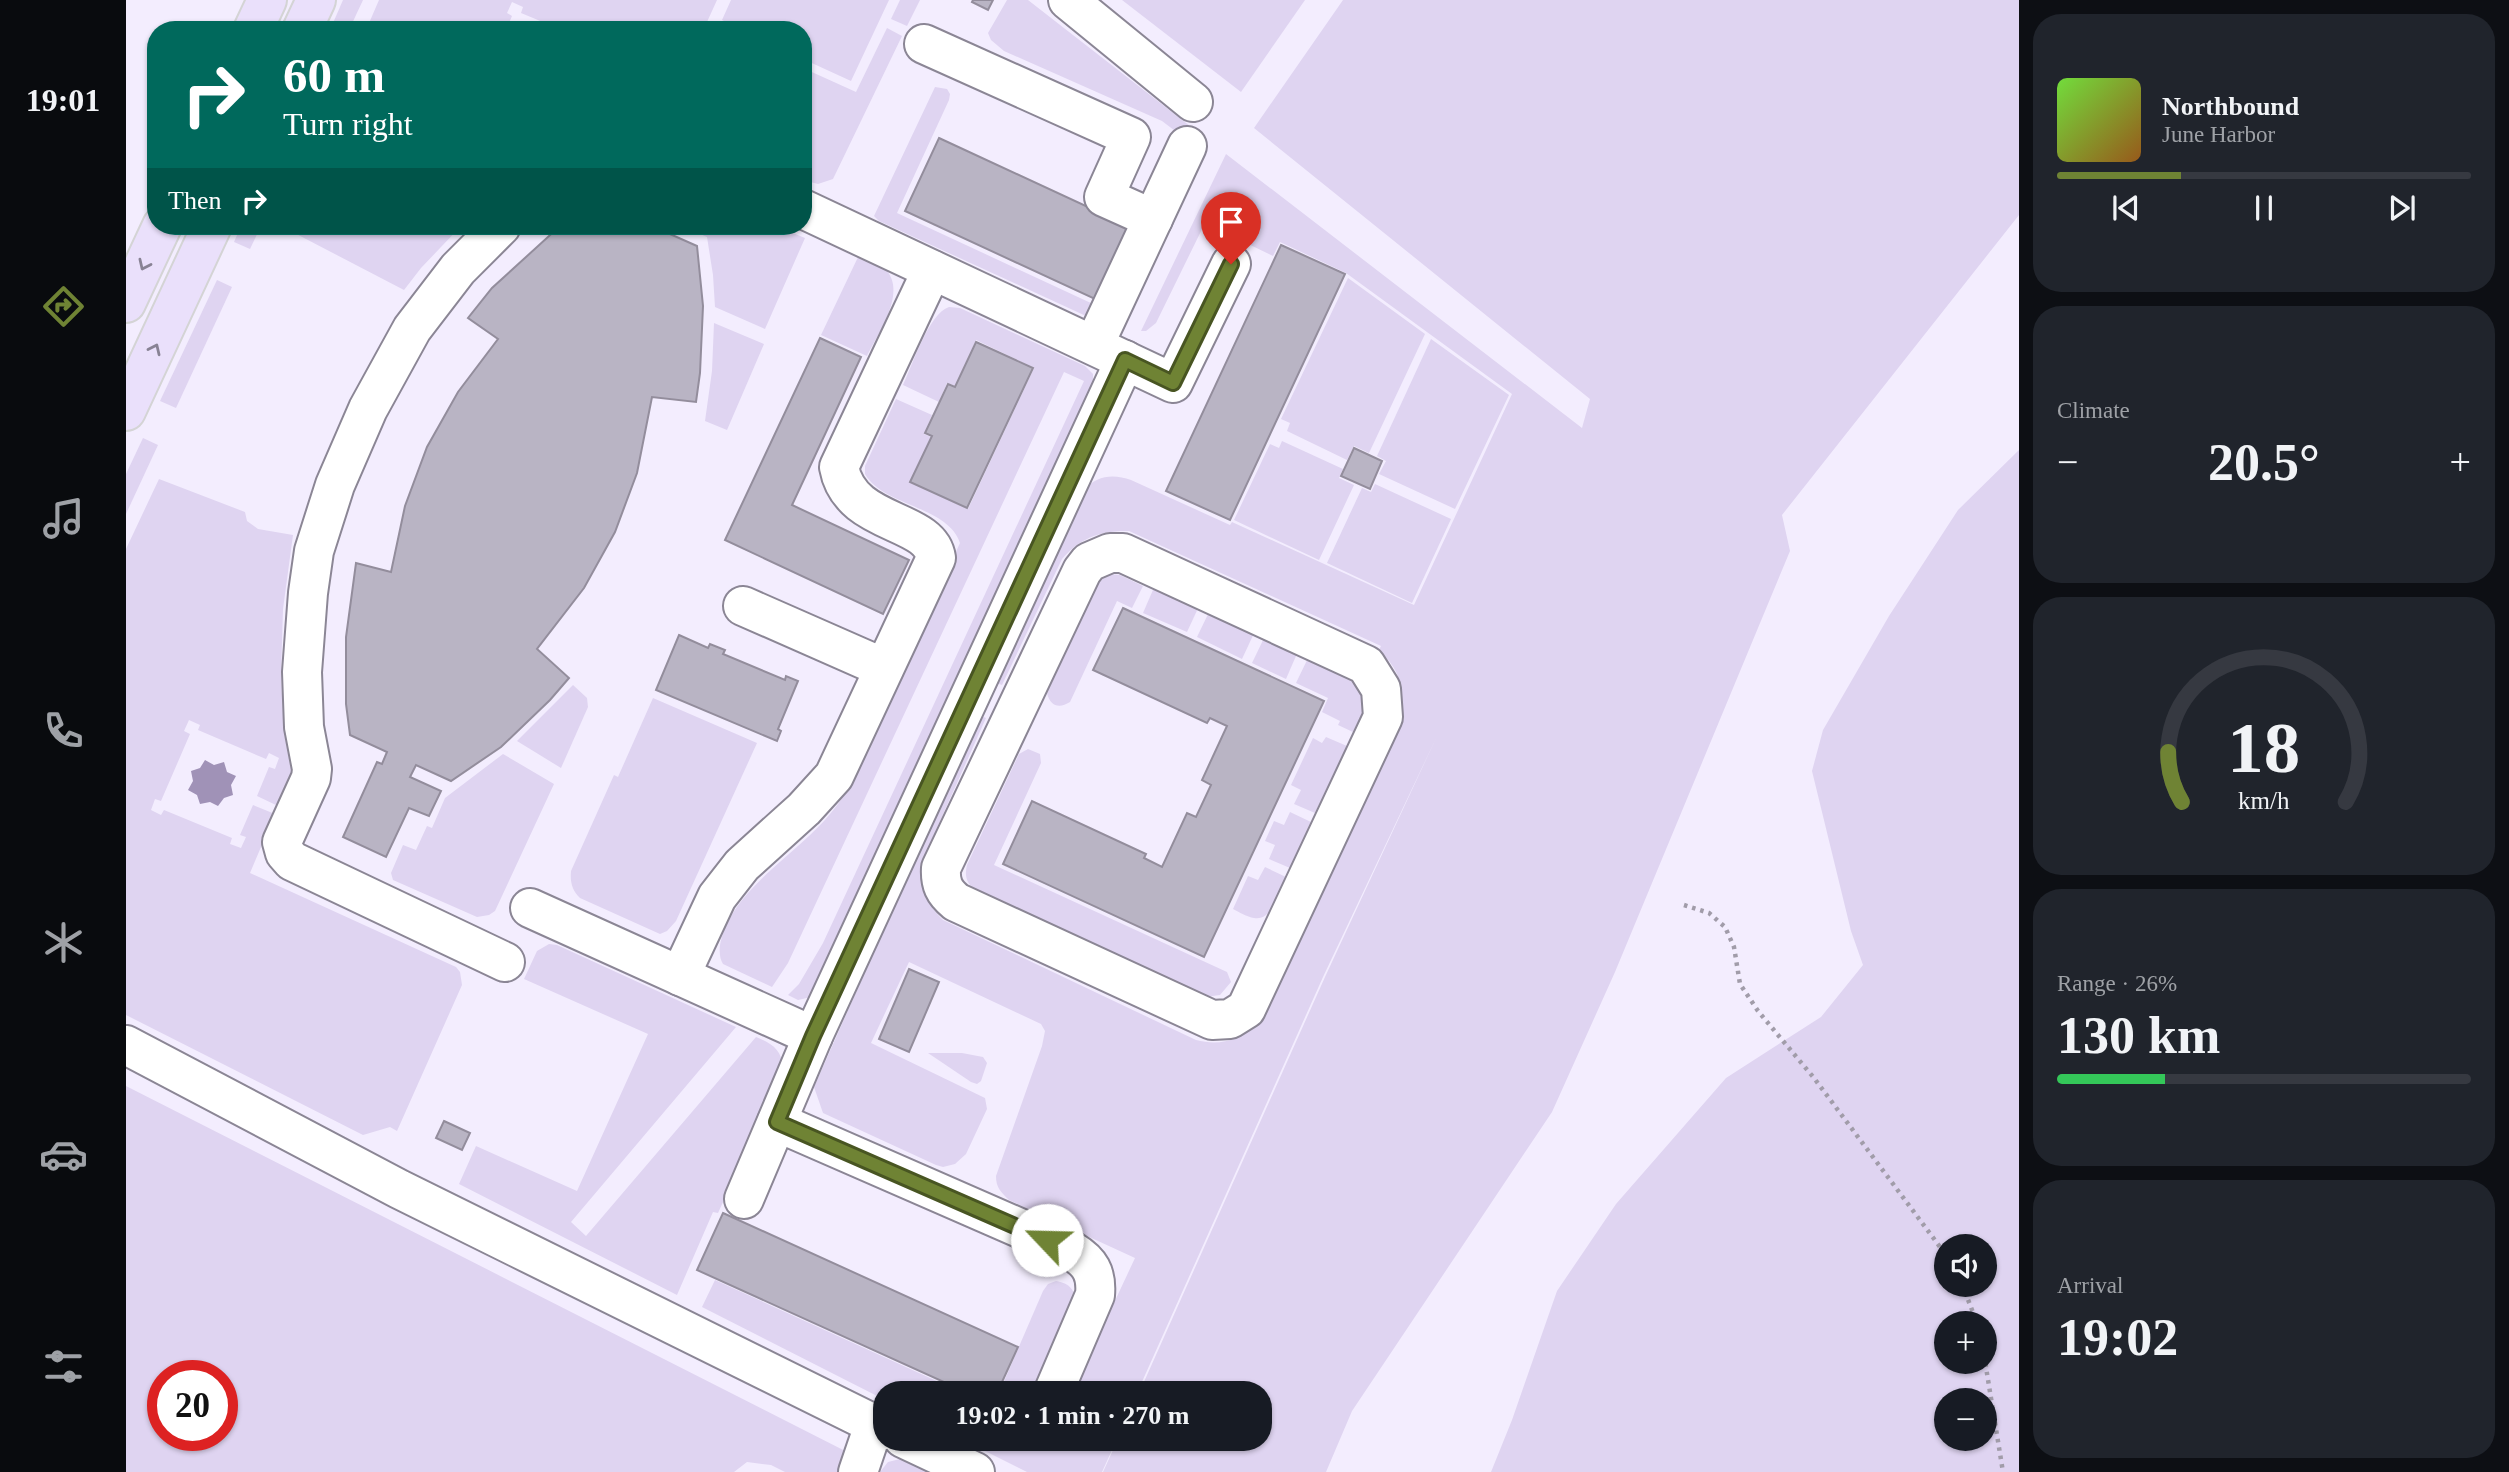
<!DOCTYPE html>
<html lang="en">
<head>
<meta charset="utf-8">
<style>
	body { margin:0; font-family:"Times New Roman",serif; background:#20242c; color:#f1f3f6; height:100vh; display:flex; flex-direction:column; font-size:26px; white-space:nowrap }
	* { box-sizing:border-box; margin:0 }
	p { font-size:23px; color:#9ea1a6 }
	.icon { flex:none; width:38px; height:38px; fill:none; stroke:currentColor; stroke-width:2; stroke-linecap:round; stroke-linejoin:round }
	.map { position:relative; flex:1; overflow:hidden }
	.side { display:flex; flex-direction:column; gap:14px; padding:14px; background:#0d0f14; width:490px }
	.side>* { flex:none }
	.guide { position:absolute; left:21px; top:21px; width:665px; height:214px; border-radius:28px; box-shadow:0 2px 5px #0004; background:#00695c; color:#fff; overflow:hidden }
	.fabs { position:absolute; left:1808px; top:1234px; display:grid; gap:14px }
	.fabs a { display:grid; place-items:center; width:63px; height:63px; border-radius:50%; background:#171b24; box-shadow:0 2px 5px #0004; font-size:35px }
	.speed { position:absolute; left:21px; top:1360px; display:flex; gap:14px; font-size:35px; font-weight:700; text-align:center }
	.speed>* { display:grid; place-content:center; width:91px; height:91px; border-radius:50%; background:#171b24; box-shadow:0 2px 5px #0004; line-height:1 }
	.speed .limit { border:10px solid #d22; background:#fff; color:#111 }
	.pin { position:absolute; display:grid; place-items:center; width:60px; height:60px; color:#fff; margin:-72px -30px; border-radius:50% 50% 50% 0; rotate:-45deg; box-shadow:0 0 7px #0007 }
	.pin .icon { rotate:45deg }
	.me { position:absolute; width:77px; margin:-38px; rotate:294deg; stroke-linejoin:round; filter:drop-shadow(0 0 5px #0008) }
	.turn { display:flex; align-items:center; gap:24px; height:147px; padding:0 21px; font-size:32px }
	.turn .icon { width:91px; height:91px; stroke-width:2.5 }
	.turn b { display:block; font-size:49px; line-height:60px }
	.then { display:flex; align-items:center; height:66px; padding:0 21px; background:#0003; gap:14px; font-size:26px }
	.big { font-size:52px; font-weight:800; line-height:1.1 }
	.side .card { flex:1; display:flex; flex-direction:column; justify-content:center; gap:10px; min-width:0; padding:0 24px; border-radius:28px; background:#20242c }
	.side .dial { align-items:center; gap:0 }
	.dial svg { height:182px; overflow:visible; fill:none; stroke:#363941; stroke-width:7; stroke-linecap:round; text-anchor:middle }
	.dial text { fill:#f1f3f6; stroke:none }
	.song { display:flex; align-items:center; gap:21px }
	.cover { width:84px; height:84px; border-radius:10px; background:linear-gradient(135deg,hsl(100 70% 55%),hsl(30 70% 35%)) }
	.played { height:7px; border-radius:4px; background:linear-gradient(90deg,#6f8334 30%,#363941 30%) }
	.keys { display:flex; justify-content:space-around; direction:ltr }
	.heat { display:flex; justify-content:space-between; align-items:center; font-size:38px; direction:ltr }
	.charge { height:10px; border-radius:5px; background:linear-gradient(90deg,#34c759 26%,#363941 0) }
	.trip { position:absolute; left:747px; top:1381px; width:399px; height:70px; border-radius:28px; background:#171b24; box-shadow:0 2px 5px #0004; font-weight:800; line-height:70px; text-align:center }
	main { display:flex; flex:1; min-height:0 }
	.menu { display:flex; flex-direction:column; width:126px; justify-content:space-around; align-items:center; background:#090b0e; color:#9ea1a6 }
	.menu .icon { width:49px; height:49px }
	.menu .on { color:#6f8334 }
	.menu b { font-size:32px; color:#f1f3f6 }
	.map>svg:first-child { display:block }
	.green { fill:#dfd4f1; fill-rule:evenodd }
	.water { fill:#a092b7 }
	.building { fill:#b9b4c4; stroke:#938d9c; stroke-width:2 }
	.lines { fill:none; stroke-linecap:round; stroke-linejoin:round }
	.minor-casing { stroke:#8b8695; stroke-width:42 }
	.major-casing { stroke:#d4d4d5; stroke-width:42 }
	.path { stroke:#a19ca9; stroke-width:4.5; stroke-dasharray:3.5 5; stroke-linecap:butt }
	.minor { stroke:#fff; stroke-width:38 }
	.major { stroke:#eae0fb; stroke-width:38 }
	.oneway { stroke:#888294 }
	.route-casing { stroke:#485522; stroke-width:18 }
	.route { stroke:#6f8334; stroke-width:12 }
</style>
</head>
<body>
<main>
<nav class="menu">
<b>19:01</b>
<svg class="icon on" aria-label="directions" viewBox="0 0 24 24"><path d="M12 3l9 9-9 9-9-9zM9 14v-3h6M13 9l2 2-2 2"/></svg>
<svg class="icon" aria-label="music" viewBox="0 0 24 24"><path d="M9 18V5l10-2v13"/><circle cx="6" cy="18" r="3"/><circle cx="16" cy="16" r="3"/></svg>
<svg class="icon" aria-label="phone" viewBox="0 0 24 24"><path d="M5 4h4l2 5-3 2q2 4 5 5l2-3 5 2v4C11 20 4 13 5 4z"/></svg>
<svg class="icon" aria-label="climate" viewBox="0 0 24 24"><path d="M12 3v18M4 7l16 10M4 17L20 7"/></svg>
<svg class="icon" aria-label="car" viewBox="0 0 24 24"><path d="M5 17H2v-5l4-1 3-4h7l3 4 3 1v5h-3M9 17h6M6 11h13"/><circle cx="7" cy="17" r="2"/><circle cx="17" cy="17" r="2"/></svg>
<svg class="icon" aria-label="filters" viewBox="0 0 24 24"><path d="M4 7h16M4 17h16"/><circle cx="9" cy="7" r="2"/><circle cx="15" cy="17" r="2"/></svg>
</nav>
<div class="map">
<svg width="1893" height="1472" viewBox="0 0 1893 1472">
	<rect width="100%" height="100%" fill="#f3edfe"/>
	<!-- green -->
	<g class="green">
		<path d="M217,0H237L223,30H204Z"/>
		<path d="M253,0H591L581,22L598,30H436L395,13L397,7L386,2L381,13L386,16L380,30H240Z"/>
		<path d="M605,0H763L725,81L677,59V30H616L596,20Z"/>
		<path d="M774,0H794L781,26L765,19Z"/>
		<path d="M881,0H902L1069,130L1061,140L1036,121L878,51L865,40L862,33Z"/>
		<path d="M996,0H1179L1115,92Z"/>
		<path d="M1217,0H1893V215L1656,515L1664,551L1489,972L1426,1112L1226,1411L1200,1472H977L992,1439L1134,1438V1393H1013L1199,977L1311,736L1197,977L1011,1393H960L962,1387L951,1382L1009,1258L883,1200C875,1192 870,1188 870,1176L916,1046L919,1031L915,1024L783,962L745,1043L859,1098L861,1109L840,1154L829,1164L817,1167L810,1165L697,1113L688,1087L853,715L860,718L794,866C795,889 801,904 817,920L1070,1040C1093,1046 1113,1041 1130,1024L1271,727C1279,694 1279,675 1253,650L1255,646L1003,531C975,530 954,538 936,559L876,685L868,682L959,490C970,475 988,474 1005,480L1104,525L1106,522L1288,605L1386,394L1220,273L1154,242L1147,256L1079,223L1030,323L1020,331H1015L1100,154L1456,428L1464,399L1128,128Z"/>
		<path d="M761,28L776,36L707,179L692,184L677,180V68L730,92Z"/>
		<path d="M809,87L821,89L824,94L823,100L771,213L967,304L960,316L753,221L748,216Z"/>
		<path d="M115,226H135L124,249L108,242Z"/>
		<path d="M155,226H335L295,268L278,290Z"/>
		<path d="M556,226H650L679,238L639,329L589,307L587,275L581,237Z"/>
		<path d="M733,255C741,259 751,262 758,268C783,290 752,334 741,356L695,335Z"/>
		<path d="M1222,278L1299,334L1243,453L1228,446L1221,460L1161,431L1164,423L1155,419Z"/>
		<path d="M91,280L106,287L50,408L34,401Z"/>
		<path d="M823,307L834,308L959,366L967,374V391L685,997L672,1000L662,995L673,984L697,943L958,381L938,372L662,963L646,987L597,964C586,946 605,913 617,899C647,862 690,838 716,798L834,543C822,506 757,506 739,474V466L770,399L806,415L798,434L805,437L784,482L842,509L908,368L850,340L829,386L821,383L813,402L777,385C786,366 803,313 823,307Z"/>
		<path d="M588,323L638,344L601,430L579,421L586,371Z"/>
		<path d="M1305,339L1383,395L1329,509L1253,474L1260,461L1251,456Z"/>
		<path d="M17,438L32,445L0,514V474Z"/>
		<path d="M1156,441L1217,469L1213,478L1228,485L1193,560L1108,520L1144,444L1153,448Z"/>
		<path d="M1893,450V1472H1365L1386,1420L1431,1291L1490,1204L1600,1078L1695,1017L1737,965L1725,931L1686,771L1697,730L1763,616L1832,510ZM1820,1246H1858V1284H1820ZM1820,1323H1858V1362H1820ZM1820,1400H1858V1438H1820Z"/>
		<path d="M33,479L119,512L121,521L132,529L167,535L157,609L155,675L158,733L166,773L152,806L131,796L143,767L149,769L153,758L143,753L140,759L72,730L74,725L63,720L58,731L64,734L35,801L29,799L25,810L35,815L38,810L106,838L104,844L115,848L120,837L114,835L127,805L149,814L124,873L330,967L334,972L336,985L271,1131L264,1127L237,1135L0,1015V549Z"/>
		<path d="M1249,484L1325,519L1286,603L1201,563L1236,488L1245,492Z"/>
		<path d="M983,574L994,575L1017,586L1006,608L991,601L944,702C933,709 924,706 921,693L973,581Z"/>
		<path d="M1030,583L1074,604L1061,632L1017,613Z"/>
		<path d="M1085,608L1130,629L1116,659L1071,637Z"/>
		<path d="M1140,634L1173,649L1160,679L1126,663Z"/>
		<path d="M1184,654L1233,681L1239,707L1227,732L1212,725L1214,721L1196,712L1202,698L1170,683Z"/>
		<path d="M447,685L461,698L462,707L435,768L391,741Z"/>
		<path d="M527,698L631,743L550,921L541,931L534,934L454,898C446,890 444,882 445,871L488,775L492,777Z"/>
		<path d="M1200,737L1221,746L1189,813L1168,804L1175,790L1165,785L1187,738L1196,743Z"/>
		<path d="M902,749L914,754L915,763L868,865L1101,972L1105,982L1094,995L1079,997L851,892C841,884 838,877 841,865L893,754Z"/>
		<path d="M377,754L428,784L369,911L363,915L351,917L267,880L265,873L277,845L290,850L301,826L306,828L319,798Z"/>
		<path d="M1164,812L1185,822L1164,868L1143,859L1149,845L1139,841L1148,821L1158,825Z"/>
		<path d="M1139,867L1160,877C1154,890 1146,922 1128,918C1121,917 1113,912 1107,909L1122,876L1132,880Z"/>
		<path d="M423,944L431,945L610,1027L445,1222L460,1236L630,1037C649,1044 660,1054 655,1075L592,1213L587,1212L551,1295L333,1184L350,1146L451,1191L522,1034L398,979L411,951Z"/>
		<path d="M802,1053H836L857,1057L861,1063L855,1081L851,1084L845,1082Z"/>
		<path d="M0,1086L729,1456L721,1472H659L645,1465L621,1462L608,1472H0ZM37,1376H96V1435H37Z"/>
		<path d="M589,1280L837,1393H760L759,1400L576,1307Z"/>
		<path d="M930,1281C940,1283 945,1285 949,1296L910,1393H873L917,1291L922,1284Z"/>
		<path d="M835,1439H991L976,1472H901Z"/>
		<path d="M774,1459L786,1461L810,1472H754L762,1462Z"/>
	</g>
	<!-- water -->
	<path class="water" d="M79,760L88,765L98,762L101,772L110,776L105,785L107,795L98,798L92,806L84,802L74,804L71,795L62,790L67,781L65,771L74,768Z"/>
	<!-- building -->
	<g class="building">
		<path d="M847,0H867L862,10L846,2Z"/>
		<path d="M813,138L1003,226L969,299L779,211Z"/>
		<path d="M434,226H526L571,246L577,306L574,373L570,402L526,397L511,473L489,532L458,588L411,649L443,678L424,700L375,747L325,781L290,765L284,777L315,791L303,816L283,808L260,857L217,837L251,762L256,764L261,752L224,735L220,704V637L230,563L265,572L279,506L301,447L332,392L372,339L342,318L366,288Z"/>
		<path d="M1155,245L1219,274L1104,520L1040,491Z"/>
		<path d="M694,338L735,357L666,505L783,560L757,614L599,540Z"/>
		<path d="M850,342L907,368L841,508L784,482L806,436L799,433L822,384L829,387Z"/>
		<path d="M1228,448L1256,461L1244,489L1215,476Z"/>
		<path d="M997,608L1198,701L1078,957L877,864L906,801L1020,854L1018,858L1036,867L1061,813L1070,817L1085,785L1076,780L1101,726L1084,718L1081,723L967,670Z"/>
		<path d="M553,635L582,648L584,644L599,650L597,654L659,680L660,676L672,681L652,729L655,731L651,741L530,690Z"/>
		<path d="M783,969L813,982L783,1052L753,1039Z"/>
		<path d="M318,1121L344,1133L336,1150L310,1138Z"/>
		<path d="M597,1213L892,1347L871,1393H842L571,1270Z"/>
	</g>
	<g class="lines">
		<!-- minor casing -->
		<g class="minor-casing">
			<g id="minor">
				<path d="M942,0L1067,102"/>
				<path d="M798,44L1005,137L978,197L1027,219"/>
				<path d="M677,209L1047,383L1105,264"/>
				<path d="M375,226L332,269L286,329L242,409L209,485L188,551L182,593L176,672L178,727L186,769L185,778L156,842L159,853L166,861L379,962"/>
				<path d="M968,345L1061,146"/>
				<path d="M984,553H997L1240,665L1255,689L1257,717L1120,1009L1104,1019L1086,1020L830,902C818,892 814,884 815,868L956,571L963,562Z"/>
				<path d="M617,606L758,668"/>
				<path d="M404,908L687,1036"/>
				<path d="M554,976L591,897L616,865L678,809L708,776L810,558C804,517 724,527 713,467L806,270"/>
				<path d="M0,1045L273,1189L760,1430"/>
				<path d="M651,1122L946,1251C964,1262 971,1273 969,1295L927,1393"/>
				<path d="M618,1199L687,1036L999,360"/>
				<path d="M777,1438L849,1472"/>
				<path d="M732,1472L748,1425"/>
			</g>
		</g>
		<!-- major casing -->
		<g class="major-casing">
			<g id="major">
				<path d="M127,30L141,0"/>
				<path d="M176,30L190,0"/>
				<path d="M0,303L36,226"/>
				<path d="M0,411L86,226"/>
			</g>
		</g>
		<!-- path -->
		<g class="path">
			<path d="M1558,905L1583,913L1599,927L1608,947L1614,984L1632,1011L1688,1078L1820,1255"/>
			<path d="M1836,1284L1851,1323"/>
			<path d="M1858,1355L1877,1472"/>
		</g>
		<!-- minor -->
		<use href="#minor" class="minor"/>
		<!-- major -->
		<use href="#major" class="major"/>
	</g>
	<!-- one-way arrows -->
	<defs><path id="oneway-chevron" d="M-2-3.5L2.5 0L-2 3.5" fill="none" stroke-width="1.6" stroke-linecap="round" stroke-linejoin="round" transform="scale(1.75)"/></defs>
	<g class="oneway">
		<use href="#oneway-chevron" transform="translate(18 265) rotate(115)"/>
		<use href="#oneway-chevron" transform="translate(29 349) rotate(-65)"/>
	</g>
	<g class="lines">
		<!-- route casing -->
		<g class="route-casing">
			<path id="route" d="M921,1240L651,1122L687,1036L999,360L1047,383L1105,264"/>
		</g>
		<!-- route -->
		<use href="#route" class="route"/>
	</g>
</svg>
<div class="fabs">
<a><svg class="icon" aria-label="sound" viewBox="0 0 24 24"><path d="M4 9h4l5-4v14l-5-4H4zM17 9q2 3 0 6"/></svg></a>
<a>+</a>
<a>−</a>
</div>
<div class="speed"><div class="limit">20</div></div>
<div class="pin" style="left:1105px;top:264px;background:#d93025"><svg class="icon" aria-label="arrive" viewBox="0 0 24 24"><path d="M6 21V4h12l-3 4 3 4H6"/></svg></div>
<svg class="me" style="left:921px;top:1240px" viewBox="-20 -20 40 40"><circle r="19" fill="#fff"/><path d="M0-13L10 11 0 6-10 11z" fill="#6f8334"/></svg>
<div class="trip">19:02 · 1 min · 270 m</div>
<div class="guide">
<div class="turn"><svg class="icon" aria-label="right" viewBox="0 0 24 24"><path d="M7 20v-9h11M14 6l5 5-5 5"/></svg><div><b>60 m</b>Turn right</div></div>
<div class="then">Then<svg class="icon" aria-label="right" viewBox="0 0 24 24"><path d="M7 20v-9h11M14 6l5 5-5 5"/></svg></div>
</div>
</div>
<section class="side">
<div class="card">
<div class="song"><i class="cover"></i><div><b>Northbound</b><p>June Harbor</p></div></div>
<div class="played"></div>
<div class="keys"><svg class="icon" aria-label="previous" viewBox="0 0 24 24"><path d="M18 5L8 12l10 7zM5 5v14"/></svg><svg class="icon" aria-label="pause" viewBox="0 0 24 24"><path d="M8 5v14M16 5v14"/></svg><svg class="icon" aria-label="next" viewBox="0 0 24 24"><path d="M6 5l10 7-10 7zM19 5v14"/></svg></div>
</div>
<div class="card"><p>Climate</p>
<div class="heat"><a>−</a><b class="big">20.5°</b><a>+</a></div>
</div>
<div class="card dial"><svg viewBox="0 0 100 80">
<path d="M14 69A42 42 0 1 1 86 69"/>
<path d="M14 69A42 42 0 0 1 8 47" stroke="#6f8334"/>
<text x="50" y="56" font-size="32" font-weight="700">18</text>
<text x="50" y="72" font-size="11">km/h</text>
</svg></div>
<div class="card"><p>Range · 26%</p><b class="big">130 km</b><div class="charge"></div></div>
<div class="card"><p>Arrival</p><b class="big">19:02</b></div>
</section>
</main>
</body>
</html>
